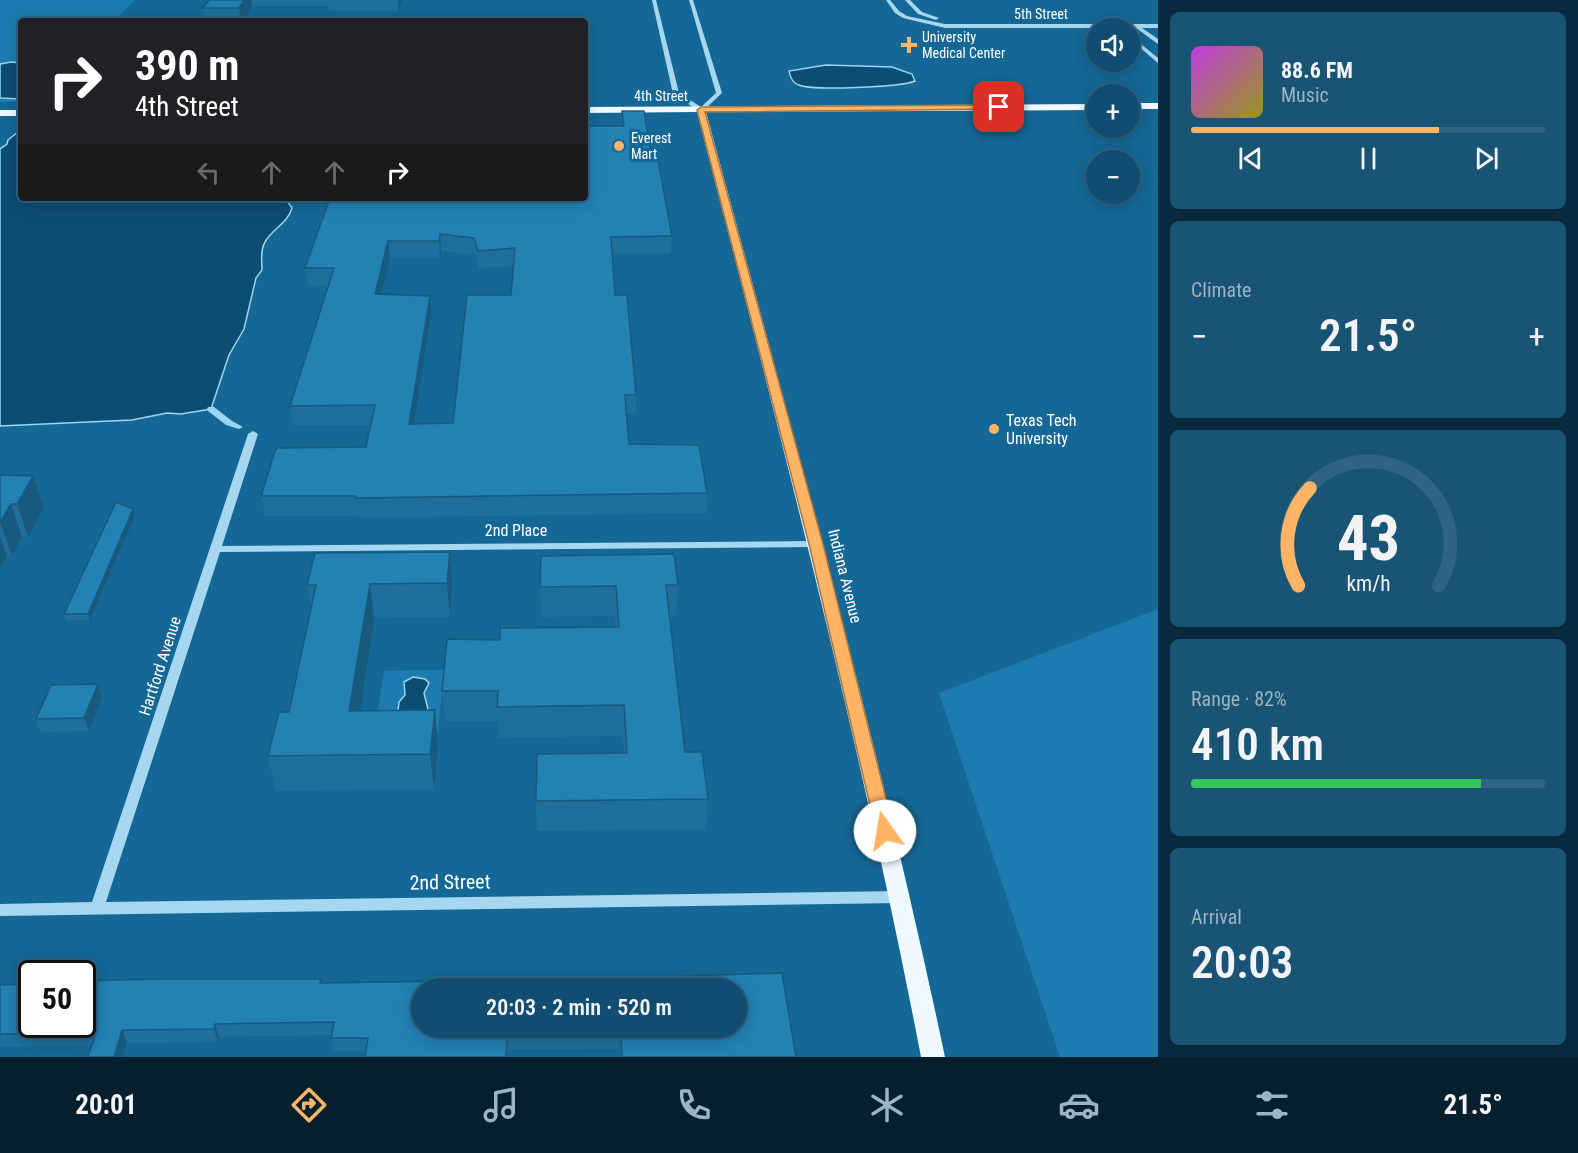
<!DOCTYPE html>
<html lang="en">
<head>
<meta charset="utf-8">
<style>
	body { margin:0; font-family:"Roboto Condensed",sans-serif; background:#195475; color:#f1f3f6; height:100vh; display:flex; flex-direction:column; font-size:22px; white-space:nowrap }
	* { box-sizing:border-box; margin:0 }
	p { font-size:20px; color:#9cb4c3 }
	.icon { flex:none; width:33px; height:33px; fill:none; stroke:currentColor; stroke-width:2; stroke-linecap:round; stroke-linejoin:round }
	.map { position:relative; flex:1; overflow:hidden }
	.details { display:flex; flex-direction:column; gap:12px; padding:12px; background:#092a3e; width:420px }
	.details>* { flex:none }
	.hud { position:absolute; left:18px; top:18px; width:570px; height:183px; border-radius:6px; box-shadow:0 3px 15px #0003,0 0 0 2px #306483; background:#202124; color:#fff; overflow:hidden }
	.controls { position:absolute; left:1086px; top:18px; display:grid; gap:12px }
	.controls a { display:grid; place-items:center; width:54px; height:54px; border-radius:50%; background:#104d70; box-shadow:0 3px 15px #0003,0 0 0 2px #306483; font-size:30px }
	.speed { position:absolute; left:18px; top:960px; display:flex; gap:12px; font-size:30px; font-weight:700; text-align:center }
	.speed>* { display:grid; place-content:center; width:78px; height:78px; border-radius:50%; background:#104d70; box-shadow:0 3px 15px #0003,0 0 0 2px #306483; line-height:1 }
	.speed .limit { border:3px solid #111; border-radius:9px; background:#fff; color:#111 }
	.pin { position:absolute; display:grid; place-items:center; width:51px; height:51px; color:#fff; margin:-26px; border-radius:12px; box-shadow:0 3px 9px #0006 }
	.me { position:absolute; width:66px; margin:-33px; rotate:347deg; stroke-linejoin:round; filter:drop-shadow(0 0 4px #0008) }
	.turn { display:flex; align-items:center; gap:21px; height:126px; padding:0 18px; font-size:27px }
	.turn .icon { width:78px; height:78px; stroke-width:2.5 }
	.turn b { display:block; font-size:42px; line-height:51px }
	.lanes { display:flex; align-items:center; height:57px; padding:0 18px; background:#0003; justify-content:center; gap:30px; direction:ltr }
	.lanes .off { opacity:.35 }
	.big { font-size:45px; font-weight:600; line-height:1.1 }
	.details .card { flex:1; display:flex; flex-direction:column; justify-content:center; gap:9px; min-width:0; padding:0 21px; border-radius:9px; background:#195475 }
	.details .dial { align-items:center; gap:0 }
	.dial svg { height:156px; overflow:visible; fill:none; stroke:#306483; stroke-width:7; stroke-linecap:round; text-anchor:middle }
	.dial text { fill:#f1f3f6; stroke:none }
	.song { display:flex; align-items:center; gap:18px }
	.cover { width:72px; height:72px; border-radius:9px; background:linear-gradient(135deg,hsl(290 70% 55%),hsl(60 70% 35%)) }
	.played { height:6px; border-radius:3px; background:linear-gradient(90deg,#ffb466 70%,#306483 70%) }
	.keys { display:flex; justify-content:space-around; direction:ltr }
	.heat { display:flex; justify-content:space-between; align-items:center; font-size:33px; direction:ltr }
	.charge { height:9px; border-radius:4px; background:linear-gradient(90deg,#34c759 82%,#306483 0) }
	.trip { position:absolute; left:411px; top:978px; width:336px; height:60px; border-radius:30px; background:#104d70; box-shadow:0 3px 15px #0003,0 0 0 2px #306483; font-weight:600; line-height:60px; text-align:center }
	.tabs { display:flex; height:96px; justify-content:space-around; align-items:center; background:#061f2d; color:#9cb4c3 }
	.tabs .icon { width:42px; height:42px }
	.tabs .active { color:#ffb466 }
	.tabs b { font-size:27px; color:#f1f3f6 }
	main { display:flex; flex:1; min-height:0 }
	.map>svg:first-child { display:block }
	.green { fill:#1d7caf }
	.water { fill:#0d4d72; stroke:#98d6f4; stroke-width:1.5 }
	.lines { fill:none; stroke-linecap:round; stroke-linejoin:round }
	.stream { fill:#98d6f4; fill-rule:evenodd }
	.minor { fill:#a6d7f1; fill-rule:evenodd }
	.major { fill:#f0f9ff; fill-rule:evenodd }
	.wall { fill:#1e6f9b; fill-rule:evenodd }
	.shaded-wall { fill:#185a7e }
	.building { fill:#2381b4; stroke:#185a7e; stroke-width:1.5; fill-rule:evenodd }
	.route { fill:#ffb466; stroke:#a67542; stroke-width:1.5 }
	.poi-dot { fill:#ffb466; stroke:#156795; stroke-width:2 }
	.labels { text-anchor:middle; dominant-baseline:central; stroke-width:6; stroke-linejoin:round; paint-order:stroke }
	.far-street-label { font-size:14px; fill:#fff; stroke:#156795 }
	.far-poi-label { font-size:14px; fill:#fff; stroke:#156795; text-anchor:start }
	.poi-label { font-size:16px; fill:#fff; stroke:#156795; text-anchor:start }
	.street-label { font-size:16px; fill:#fff; stroke:#156795 }
	.near-street-label { font-size:20px; fill:#fff; stroke:#156795 }
</style>
</head>
<body>
<main>
<div class="map">
<svg width="1158" height="1057" viewBox="0 0 1158 1057">
	<rect width="100%" height="100%" fill="#156795"/>
	<!-- green -->
	<g class="green">
		<path d="M0,0H135L114,21H21V102H0Z"/>
		<path d="M1158,609V1057H1060L939,693Z"/>
		<path d="M444,670L438,733L374,734L384,671Z"/>
	</g>
	<!-- water -->
	<g class="water">
		<path d="M11,62L21,63V99L0,98V64Z"/>
		<path d="M826,65L892,67L912,74L915,81C901,87 813,91 799,85C792,83 790,77 789,71Z"/>
		<path d="M21,126V198H285L292,208C288,223 272,229 265,242C260,250 262,261 262,270L256,278L244,329L229,355L211,409L181,414L167,413L132,420L0,426V149L7,144L8,140L18,132L17,128Z"/>
		<path d="M413,677L425,679L429,683L424,693L428,709L425,713L398,711L399,702L405,695L404,682Z"/>
	</g>
	<g class="lines">
		<!-- stream -->
		<path class="stream" d="M208,407H214L232,421L243,427L239,429L226,425L208,411L207,409Z"/>
		<!-- minor -->
		<g class="minor">
			<path d="M652,0H656L679,93L701,107L716,93L689,0H693L722,93L703,111H699L673,94Z"/>
			<path d="M886,0H890L899,11L907,16L945,24H1158V28H1142L1158,39V44L1136,28H945L903,18L895,13Z"/>
			<path d="M905,0H910L922,12L939,18L936,20L918,14Z"/>
			<path d="M1130,35L1158,58V63L1130,39Z"/>
			<path d="M253,431L258,434L222,546L816,541L821,544L816,547L220,552L106,902L901,891L906,893L908,897L906,901L901,903L0,916V904L92,902L248,434Z"/>
		</g>
		<!-- major -->
		<g class="major">
			<rect x="1130" y="103" width="28" height="6"/>
			<path d="M1096,104V110L706,112C791,426 878,739 945,1057H921C860,739 778,426 697,112L585,113V107Z"/>
			<rect x="0" y="110" width="21" height="6"/>
		</g>
	</g>
	<!-- wall -->
	<g class="wall">
		<path d="M208,0H402L398,11H329L328,6H252L243,21H205L203,8Z"/>
		<path d="M622,111L651,154L672,236L671,253L612,254L615,295L636,395V414H626L629,444L707,493L706,513L358,518V516H265L261,496L366,447L371,425H293L290,406L328,286H308L305,268L330,198H585L622,126ZM441,251L475,255L479,268L514,266L511,295L453,423L414,424L431,313L381,294L390,258H440Z"/>
		<path d="M0,475L33,476L44,508L28,537H22L12,556H7L0,569Z"/>
		<path d="M135,516L90,620H66L64,614Z"/>
		<path d="M315,553L452,585L450,617L374,618L360,711L435,710L438,745L434,789L276,791L268,756L289,712L311,607L307,585Z"/>
		<path d="M678,585L676,615H670L685,752L708,799L705,829L537,831L536,801L624,753L623,736L498,738V721H445L442,691L500,640L616,627L615,616L541,617L540,587Z"/>
		<path d="M102,698L89,731L41,732L36,719Z"/>
		<path d="M322,983L796,1057H621L620,1049L508,1050L334,1051L331,1038L332,1035L219,1037L218,1042L127,1043L123,1057H88L92,1046L0,1047V985Z"/>
	</g>
	<!-- shaded-wall -->
	<g class="shaded-wall">
		<path d="M244,0H251L252,6L243,21H241L239,8Z"/>
		<path d="M398,0H402L398,11Z"/>
		<path d="M440,234L441,251L440,258L439,241Z"/>
		<path d="M388,241L390,258L377,312L375,294Z"/>
		<path d="M430,296L431,313L411,443L409,424Z"/>
		<path d="M33,476L44,508L28,537L17,504Z"/>
		<path d="M11,504L22,537L12,556L0,522Z"/>
		<path d="M133,509L135,516L90,620L88,614Z"/>
		<path d="M0,536L7,556L0,569Z"/>
		<path d="M450,552L452,585L450,617L447,583Z"/>
		<path d="M370,584L374,618L355,746L349,711Z"/>
		<path d="M98,684L102,698L89,731L84,718Z"/>
		<path d="M435,710L438,745L434,789L430,754Z"/>
		<path d="M215,1024L219,1037L218,1042L214,1029Z"/>
		<path d="M122,1030L127,1043L123,1057H114Z"/>
	</g>
	<!-- building -->
	<g class="building">
		<path d="M209,0H244L239,8H203Z"/>
		<path d="M622,111H644L651,154H657L672,236L611,237L615,295H627L636,395H625L629,444L699,445L707,493L356,498V496H261L276,448L366,447L375,405L290,406L334,268H305L330,198H585V126H624ZM440,234L474,238L478,251L515,248L511,295H467L453,423L409,424L430,296L375,294L388,241H439Z"/>
		<path d="M0,475L33,476L17,504H11L0,522Z"/>
		<path d="M116,502L133,509L88,614H64Z"/>
		<path d="M450,552L447,583L370,584L349,711L435,710L430,754L268,756L279,712H289L316,585H307L315,553Z"/>
		<path d="M674,554L678,585H666L685,752H702L708,799L536,801L537,754L627,753L624,705L497,707L498,691H442L447,639L500,640V628L619,627L616,586L540,587L541,556Z"/>
		<path d="M98,684L84,718L36,719L51,685Z"/>
		<path d="M782,973L796,1057H622L621,1036L507,1038L506,1057H365L368,1038H331L334,1022L215,1024L214,1029L122,1030L114,1057H88L96,1033L0,1034V985L32,984V1024H82V981L157,979H321L320,983L595,979ZM422,988H736V1028H422Z"/>
	</g>
	<!-- route -->
	<path class="route" d="M999,105L1003,107L1002,109L705,112L823,544L894,831L891,836L885,838L879,836L876,831L809,544L697,110L701,107Z"/>
	<!-- markers -->
	<g class="poi-dot">
		<path d="M906 36h6v6h6v6h-6v6h-6v-6h-6v-6h6z"/>
		<circle cx="619" cy="146" r="6"/>
		<circle cx="994" cy="429" r="6"/>
	</g>
	<g class="labels">
		<!-- far-street labels -->
		<g class="far-street-label">
			<text x="1041" y="14">5th Street</text>
			<text x="661" y="96">4th Street</text>
		</g>
		<!-- far-poi labels -->
		<g class="far-poi-label">
			<text x="922" y="37">University<tspan x="922" dy="16">Medical Center</tspan></text>
			<text x="631" y="138">Everest<tspan x="631" dy="16">Mart</tspan></text>
		</g>
		<!-- poi labels -->
		<g class="poi-label">
			<text x="1006" y="420">Texas Tech<tspan x="1006" dy="18">University</tspan></text>
		</g>
		<!-- street labels -->
		<g class="street-label">
			<text x="516" y="530">2nd Place</text>
			<text transform="translate(845 576) rotate(76)">Indiana Avenue</text>
			<text transform="translate(160 666) rotate(-72)">Hartford Avenue</text>
		</g>
		<!-- near-street labels -->
		<g class="near-street-label">
			<text transform="translate(450 882) rotate(-1)">2nd Street</text>
		</g>
	</g>
</svg>
<div class="controls">
<a><svg class="icon" aria-label="sound" viewBox="0 0 24 24"><path d="M4 9h4l5-4v14l-5-4H4zM17 9q2 3 0 6"/></svg></a>
<a>+</a>
<a>−</a>
</div>
<div class="speed"><div class="limit">50</div></div>
<div class="pin" style="left:999px;top:107px;background:#d93025"><svg class="icon" aria-label="arrive" viewBox="0 0 24 24"><path d="M6 21V4h12l-3 4 3 4H6"/></svg></div>
<svg class="me" style="left:885px;top:831px" viewBox="-20 -20 40 40"><circle r="19" fill="#fff"/><path d="M0-13L10 11 0 6-10 11z" fill="#ffb466"/></svg>
<div class="trip">20:03 · 2 min · 520 m</div>
<div class="hud">
<div class="turn"><svg class="icon" aria-label="right" viewBox="0 0 24 24"><path d="M7 20v-9h11M14 6l5 5-5 5"/></svg><div><b>390 m</b>4th Street</div></div>
<div class="lanes"><svg class="icon off" aria-label="left" viewBox="0 0 24 24"><path d="M17 20v-9H6M10 6l-5 5 5 5"/></svg><svg class="icon off" aria-label="ahead" viewBox="0 0 24 24"><path d="M12 20V5M6 11l6-6 6 6"/></svg><svg class="icon off" aria-label="ahead" viewBox="0 0 24 24"><path d="M12 20V5M6 11l6-6 6 6"/></svg><svg class="icon" aria-label="right" viewBox="0 0 24 24"><path d="M7 20v-9h11M14 6l5 5-5 5"/></svg></div>
</div>
</div>
<section class="details">
<div class="card">
<div class="song"><i class="cover"></i><div><b>88.6 FM</b><p>Music</p></div></div>
<div class="played"></div>
<div class="keys"><svg class="icon" aria-label="previous" viewBox="0 0 24 24"><path d="M18 5L8 12l10 7zM5 5v14"/></svg><svg class="icon" aria-label="pause" viewBox="0 0 24 24"><path d="M8 5v14M16 5v14"/></svg><svg class="icon" aria-label="next" viewBox="0 0 24 24"><path d="M6 5l10 7-10 7zM19 5v14"/></svg></div>
</div>
<div class="card"><p>Climate</p>
<div class="heat"><a>−</a><b class="big">21.5°</b><a>+</a></div>
</div>
<div class="card dial"><svg viewBox="0 0 100 80">
<path d="M14 69A42 42 0 1 1 86 69"/>
<path d="M14 69A42 42 0 0 1 20 19" stroke="#ffb466"/>
<text x="50" y="56" font-size="32" font-weight="700">43</text>
<text x="50" y="72" font-size="11">km/h</text>
</svg></div>
<div class="card"><p>Range · 82%</p><b class="big">410 km</b><div class="charge"></div></div>
<div class="card"><p>Arrival</p><b class="big">20:03</b></div>
</section>
</main>
<nav class="tabs">
<b>20:01</b>
<svg class="icon active" aria-label="directions" viewBox="0 0 24 24"><path d="M12 3l9 9-9 9-9-9zM9 14v-3h6M13 9l2 2-2 2"/></svg>
<svg class="icon" aria-label="music" viewBox="0 0 24 24"><path d="M9 18V5l10-2v13"/><circle cx="6" cy="18" r="3"/><circle cx="16" cy="16" r="3"/></svg>
<svg class="icon" aria-label="phone" viewBox="0 0 24 24"><path d="M5 4h4l2 5-3 2q2 4 5 5l2-3 5 2v4C11 20 4 13 5 4z"/></svg>
<svg class="icon" aria-label="climate" viewBox="0 0 24 24"><path d="M12 3v18M4 7l16 10M4 17L20 7"/></svg>
<svg class="icon" aria-label="car" viewBox="0 0 24 24"><path d="M5 17H2v-5l4-1 3-4h7l3 4 3 1v5h-3M9 17h6M6 11h13"/><circle cx="7" cy="17" r="2"/><circle cx="17" cy="17" r="2"/></svg>
<svg class="icon" aria-label="filters" viewBox="0 0 24 24"><path d="M4 7h16M4 17h16"/><circle cx="9" cy="7" r="2"/><circle cx="15" cy="17" r="2"/></svg>
<b>21.5°</b>
</nav>
</body>
</html>
